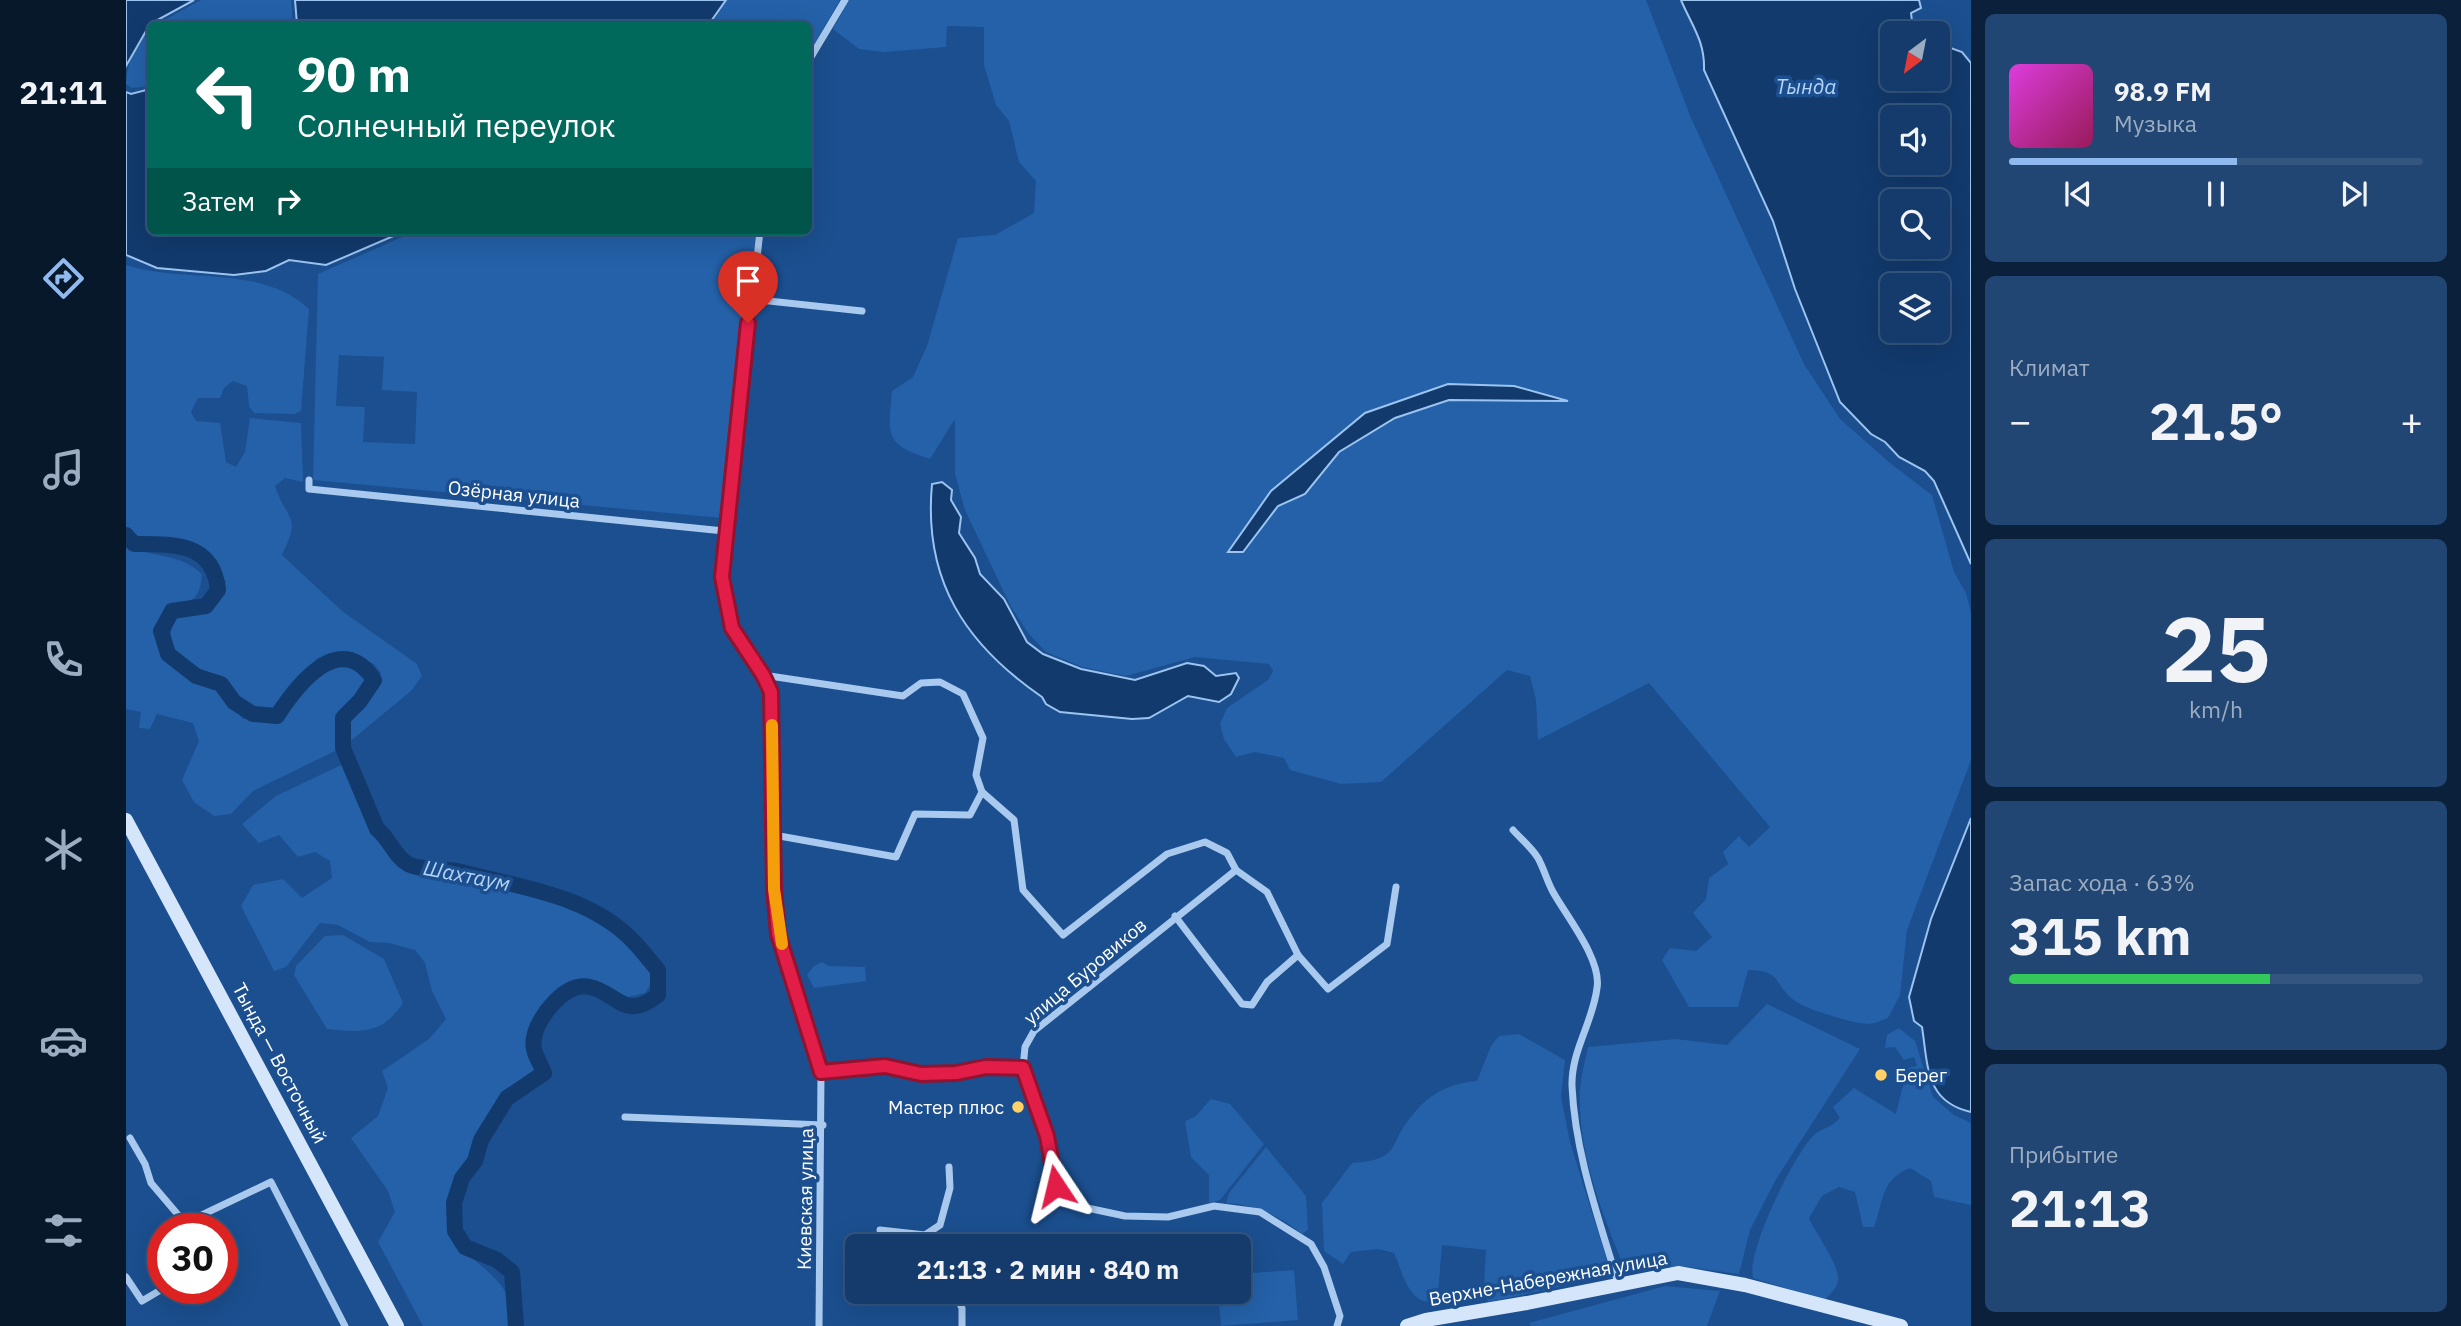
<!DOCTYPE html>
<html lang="ru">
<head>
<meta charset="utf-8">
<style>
	body { margin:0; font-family:"IBM Plex Sans",sans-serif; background:#214673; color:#f1f3f6; height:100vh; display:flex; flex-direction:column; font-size:26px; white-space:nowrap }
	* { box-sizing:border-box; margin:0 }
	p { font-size:23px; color:#9dadc1 }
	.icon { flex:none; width:38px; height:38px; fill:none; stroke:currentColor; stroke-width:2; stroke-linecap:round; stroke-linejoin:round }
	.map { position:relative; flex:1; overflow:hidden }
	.side { display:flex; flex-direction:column; gap:14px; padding:14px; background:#0b203b; width:490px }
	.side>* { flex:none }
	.banner { position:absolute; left:21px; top:21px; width:665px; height:214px; border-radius:10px; box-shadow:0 7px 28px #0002,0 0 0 2px #33557e; background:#00695c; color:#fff; overflow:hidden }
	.needle { width:46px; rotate:212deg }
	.controls { position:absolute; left:1754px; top:21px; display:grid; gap:14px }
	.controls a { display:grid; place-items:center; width:70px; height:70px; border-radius:10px; background:#143b6b; box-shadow:0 7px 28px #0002,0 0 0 2px #33557e; font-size:35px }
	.speed { position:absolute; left:21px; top:1213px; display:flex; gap:14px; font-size:35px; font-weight:700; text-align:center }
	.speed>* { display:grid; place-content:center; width:91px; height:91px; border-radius:50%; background:#143b6b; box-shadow:0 7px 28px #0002,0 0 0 2px #33557e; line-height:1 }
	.speed .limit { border:10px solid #d22; background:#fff; color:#111 }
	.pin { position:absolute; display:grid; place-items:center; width:60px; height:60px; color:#fff; margin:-72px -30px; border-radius:50% 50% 50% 0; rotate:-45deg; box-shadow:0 0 7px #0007 }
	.pin .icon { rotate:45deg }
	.me { position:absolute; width:77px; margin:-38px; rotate:350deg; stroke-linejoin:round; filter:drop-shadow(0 0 5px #0008) }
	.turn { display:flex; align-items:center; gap:24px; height:147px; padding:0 35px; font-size:32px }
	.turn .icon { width:91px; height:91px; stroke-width:2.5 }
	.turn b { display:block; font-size:49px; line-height:60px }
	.then { display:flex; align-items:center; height:66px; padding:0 35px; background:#0003; gap:14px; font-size:26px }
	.big { font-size:52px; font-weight:700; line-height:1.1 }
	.side .widget { flex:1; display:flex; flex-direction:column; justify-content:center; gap:10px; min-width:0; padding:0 24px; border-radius:10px; background:#214673 }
	.side .dial { align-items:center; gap:0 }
	.dial b { font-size:91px; line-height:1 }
	.song { display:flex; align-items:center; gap:21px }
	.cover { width:84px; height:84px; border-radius:10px; background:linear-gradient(135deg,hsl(300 70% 55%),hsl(330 70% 35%)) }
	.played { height:7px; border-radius:4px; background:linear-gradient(90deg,#90b9f0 55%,#33557e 55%) }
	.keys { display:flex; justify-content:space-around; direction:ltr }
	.heat { display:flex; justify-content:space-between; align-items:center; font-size:38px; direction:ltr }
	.charge { height:10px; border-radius:5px; background:linear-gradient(90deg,#34c759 63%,#33557e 0) }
	.trip { position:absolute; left:719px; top:1234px; width:406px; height:70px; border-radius:10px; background:#143b6b; box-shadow:0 7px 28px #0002,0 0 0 2px #33557e; font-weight:700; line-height:70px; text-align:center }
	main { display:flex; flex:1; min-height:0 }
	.menu { display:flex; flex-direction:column; width:126px; justify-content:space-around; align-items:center; background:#08182b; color:#9dadc1 }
	.menu .icon { width:49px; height:49px }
	.menu .on { color:#90b9f0 }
	.menu b { font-size:32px; color:#f1f3f6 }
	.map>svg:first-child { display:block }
	.green { fill:#2461a8; fill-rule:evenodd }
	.water { fill:#123a6d; stroke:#9cc4f0; stroke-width:2; fill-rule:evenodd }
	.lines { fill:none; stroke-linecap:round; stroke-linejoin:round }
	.river { stroke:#123a6d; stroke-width:16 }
	.street { stroke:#a9c9ee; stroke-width:7 }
	.secondary { stroke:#d6e6fa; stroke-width:14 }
	.route-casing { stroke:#92132f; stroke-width:18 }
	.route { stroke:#e11d48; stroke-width:12 }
	.slow { stroke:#f59e0b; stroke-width:12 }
	.poi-dot { fill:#ffd166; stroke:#1b4f8f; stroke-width:2.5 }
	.labels { text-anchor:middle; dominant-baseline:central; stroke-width:7; stroke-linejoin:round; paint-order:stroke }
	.street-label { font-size:19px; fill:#fff; stroke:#1b4f8f }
	.poi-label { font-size:19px; fill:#fff; stroke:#1b4f8f; text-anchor:start }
	.water-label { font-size:21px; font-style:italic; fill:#b5d3f5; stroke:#1b4f8f }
</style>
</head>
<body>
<main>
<nav class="menu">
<b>21:11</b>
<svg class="icon on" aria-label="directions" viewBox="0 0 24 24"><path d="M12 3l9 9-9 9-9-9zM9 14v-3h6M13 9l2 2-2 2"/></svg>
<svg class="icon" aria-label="music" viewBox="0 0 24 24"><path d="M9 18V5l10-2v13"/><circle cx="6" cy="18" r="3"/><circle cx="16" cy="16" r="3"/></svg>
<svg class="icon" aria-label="phone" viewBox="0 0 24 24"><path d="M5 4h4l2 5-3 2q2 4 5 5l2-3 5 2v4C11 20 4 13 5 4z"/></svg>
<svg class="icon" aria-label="climate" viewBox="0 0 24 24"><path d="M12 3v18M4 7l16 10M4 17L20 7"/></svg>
<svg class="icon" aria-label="car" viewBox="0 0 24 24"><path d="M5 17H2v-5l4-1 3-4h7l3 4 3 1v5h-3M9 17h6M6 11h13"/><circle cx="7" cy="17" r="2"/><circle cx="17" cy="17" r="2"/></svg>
<svg class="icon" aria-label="filters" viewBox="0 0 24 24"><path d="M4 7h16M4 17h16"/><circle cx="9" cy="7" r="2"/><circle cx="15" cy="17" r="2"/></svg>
</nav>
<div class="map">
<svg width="1845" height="1326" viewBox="0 0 1845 1326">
	<rect width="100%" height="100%" fill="#1b4f8f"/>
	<!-- green -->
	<g class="green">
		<path d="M75,0H165L167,24H31Z"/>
		<path d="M601,0H714L683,53L682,24H585Z"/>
		<path d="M723,0H1520L1565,118L1678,364L1714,419L1764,463L1806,495L1828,572L1840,593L1845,613V760L1781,930L1774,995L1762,1018C1756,1020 1748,1024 1742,1024C1725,1023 1682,1010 1669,1001C1647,986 1658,970 1622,970L1612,1007H1563L1536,960L1544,948L1570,951L1586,937L1567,913L1580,899L1583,878L1602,864L1597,852L1613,836L1623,847L1644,827L1523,683L1412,740L1410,700L1404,676L1381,670L1255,782L1215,784L1164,770L1158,758L1129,752L1110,757L1098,739L1094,724L1101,708L1142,680L1147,671L1143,664L1069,657L1000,676L956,667L920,652L902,633L884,605L839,510L829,474V419L804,459C758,444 762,436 766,391L787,377L801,346L832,238L869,235L908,213L910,181L893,162L883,121L870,105L858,65V27L821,26L820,47L758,52L733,49L707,29ZM1388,386L1438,400H1323L1269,418L1213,452L1179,494L1152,506L1145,491L1239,413Z"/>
		<path d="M24,30V86L6,88L0,84C0,65 10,43 24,30Z"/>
		<path d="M290,231H630L596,518L187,480L192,274ZM213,355L258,357L256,390L291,392L289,444L237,442L239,407L210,406Z"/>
		<path d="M0,265C58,284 136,264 183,309L175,411L169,414L128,413L123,406L121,386L107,381L98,388L94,398H72L65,412L70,421L94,423L100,462L110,467L119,452L124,418L175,423L177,482L159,478L149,486C161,522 176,514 156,555L216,611L291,664L296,676L285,691L221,744L224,717L241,699L255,673L248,664L223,652L203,653L190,659L153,707L141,711L112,701C102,680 88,682 70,672C60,666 52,657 44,649C44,636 44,619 58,613C63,611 70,614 75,612C87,609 94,592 100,582C93,570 86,553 74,546C50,534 21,549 0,527Z"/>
		<path d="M0,542C19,560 49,549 76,574C73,619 45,590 34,628C22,668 77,676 96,694C104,701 110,711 117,719H151C173,694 203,647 239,677L233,697L213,718L211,750L127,791L105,814L88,816L68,802L56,780L73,741L67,723L31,714L24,729L13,728L15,712L0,709Z"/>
		<path d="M215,765C233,800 245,844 280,868C293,877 312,874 327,876C385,884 507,918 528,979L519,993L502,997C488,990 467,977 451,979C423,982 397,1030 403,1057C404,1061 408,1067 410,1071L373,1099L348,1140L343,1158L329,1182L324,1214L327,1243C350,1263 396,1289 385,1326H297L252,1242L269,1212L262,1191L225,1138L252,1116L262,1088L256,1071L303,1039L320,1019L306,991L299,963L289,950L263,943L244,942L212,925L194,923L160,967L148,971L115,906L127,885L157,879L176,898L206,878L204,861L189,852L172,857L153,835L133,843L116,824L150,796Z"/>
		<path d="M217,935L258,959L277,1003C257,1034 236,1033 201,1029L168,975L170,966L199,936Z"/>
		<path d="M696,962L703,966L739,967L740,981L688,988L681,975L688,966Z"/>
		<path d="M1641,1004L1734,1049L1649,1181L1624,1230L1613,1274L1555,1266L1500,1272C1477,1215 1451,1153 1454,1089C1455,1075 1459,1061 1462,1047L1550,1039L1601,1045Z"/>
		<path d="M1773,1028L1789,1041L1807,1097L1828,1115L1845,1123V1205L1808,1197L1805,1181L1784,1168C1754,1180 1758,1201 1748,1227H1737L1729,1192L1713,1187L1696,1196L1683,1218C1690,1234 1715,1267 1712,1281C1711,1288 1704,1294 1699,1300L1627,1278C1620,1252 1668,1154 1688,1135C1696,1128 1705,1128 1714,1118L1707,1107L1728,1088L1770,1114L1777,1085V1069L1791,1066L1788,1057L1778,1060L1769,1047L1759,1048L1761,1035Z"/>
		<path d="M1393,1034L1439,1060L1435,1097L1444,1142L1482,1264L1475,1278L1362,1302L1358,1288L1360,1250L1316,1245L1312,1294L1305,1302C1282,1303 1276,1270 1268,1253L1252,1249L1225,1252L1217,1264L1198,1251L1196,1203L1226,1163C1238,1162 1253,1161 1263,1152C1269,1146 1272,1135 1277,1128C1296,1099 1316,1084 1351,1081L1365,1046L1373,1036Z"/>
		<path d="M1085,1099L1104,1104L1138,1144L1094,1200L1083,1203V1175L1065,1157L1059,1121L1069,1117Z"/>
		<path d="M1140,1147L1180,1196L1182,1230L1176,1234C1154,1216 1128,1204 1100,1203L1103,1193Z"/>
		<path d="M1168,1270L1172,1320L1095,1326L1092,1292H1113V1274Z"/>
		<path d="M1539,1286L1594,1291L1581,1326H1405L1403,1323Z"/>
	</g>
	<!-- water -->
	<g class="water">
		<path d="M0,0H68L24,24L0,66Z"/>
		<path d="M169,0H600L583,24H171Z"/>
		<path d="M1555,0H1793L1795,8L1785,13L1786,21L1796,33H1766V79H1811V43L1836,52L1845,63V564L1808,481L1799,471L1773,457L1759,442L1745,434L1714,402L1669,289L1647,221L1578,70C1579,41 1566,26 1555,0ZM1811,117V163H1766V117ZM1811,201V247H1766V201ZM1811,285V331H1766V285Z"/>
		<path d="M24,89V231H279L200,265L163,260L140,271L108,275L31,268L0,255V92L5,94Z"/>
		<path d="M1322,384L1388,386L1442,401L1323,400L1269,418L1213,452L1179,494L1152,506L1117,552H1102L1145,491L1239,413Z"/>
		<path d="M816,482L826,490L825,500L835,517L833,533L849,558L854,574L878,599L901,642L917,654L955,669L1009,680L1061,663L1078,666L1090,676L1110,673L1113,678L1105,694L1093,702L1062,696L1023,718L1006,719L934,712L920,704L916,697C839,644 797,580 806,484Z"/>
		<path d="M1845,818V1112C1799,1102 1802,1065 1796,1027L1788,1021L1783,997L1805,919Z"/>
	</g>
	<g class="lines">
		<!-- river -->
		<path class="river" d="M0,535L8,544C48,544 87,542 92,590L80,606L46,611L35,631L42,654L70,676L95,684L108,702L127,714L151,716C171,685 215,628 248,680L234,701L217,718V748L251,829C263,838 269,857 282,864C295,871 318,867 335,872C393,887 463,895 507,941C516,950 523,960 532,970V995C498,1022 492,993 464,987C440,981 411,1017 408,1038C405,1052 414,1061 418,1073L381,1098L355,1140L349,1161L336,1178L328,1203L329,1231L339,1247L371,1260L386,1272L390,1326"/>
		<!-- street -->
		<g class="street">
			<path d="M682,62L719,0"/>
			<path d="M634,231L595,577L606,628L637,675L645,692L648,889L652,934L695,1072L693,1326"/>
			<path d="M625,299L736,311"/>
			<path d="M183,480V489L598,531"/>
			<path d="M637,675L777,696L795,683L814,682L837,694L857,738L850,775L856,792"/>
			<path d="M1387,830C1395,839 1406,848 1412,858C1418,869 1421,881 1427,892C1441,917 1476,960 1471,988C1467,1022 1445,1051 1446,1086C1449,1154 1473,1219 1492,1283"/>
			<path d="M648,835L770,857L789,814L844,815L856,792L888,820L897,890L937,935L1041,854L1079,842L1101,853L1110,870"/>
			<path d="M1049,916L1116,1004L1126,1005L1141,982L1172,955"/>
			<path d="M695,1072L759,1066L795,1074L830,1073L860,1067L897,1068"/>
			<path d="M499,1117L697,1125"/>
			<path d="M4,1138L19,1164L25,1183L59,1223"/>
			<path d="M61,1228L59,1223L145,1182L219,1326"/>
			<path d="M754,1230L799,1235L804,1246"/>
			<path d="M799,1235L814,1225L824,1188L823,1167"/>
			<path d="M0,1277L16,1301L38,1288"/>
			<path d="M828,1292L836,1308V1326"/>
			<path d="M1211,1326L1214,1316L1198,1267L1185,1244L1134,1212L1088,1206L1042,1217L999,1216L933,1202L921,1136L897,1068L899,1047L908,1031L1110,870L1141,892L1172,955L1202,989L1261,944L1270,887"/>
		</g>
		<!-- secondary -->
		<g class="secondary">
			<path d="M0,820L271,1326"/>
			<path d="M1281,1326L1300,1320L1401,1303L1552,1273L1619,1285L1775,1326"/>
		</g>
	</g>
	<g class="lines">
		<!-- route casing -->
		<g class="route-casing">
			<path id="route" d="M622,323L596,577L606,628L637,675L645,692L648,889L652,934L695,1072L759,1066L795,1074L830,1073L860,1067L897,1068L921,1136L930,1186"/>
		</g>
		<!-- route -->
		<use href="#route" class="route"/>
		<!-- slow -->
		<path class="slow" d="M646,725L648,889L656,944"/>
	</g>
	<!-- markers -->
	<g class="poi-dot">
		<circle cx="1755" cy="1075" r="7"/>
		<circle cx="892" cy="1107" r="7"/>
	</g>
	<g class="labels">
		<!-- street labels -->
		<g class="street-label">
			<text transform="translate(388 494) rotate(6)">Озёрная улица</text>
			<text transform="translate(959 971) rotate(-40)">улица Буровиков</text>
			<text transform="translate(154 1063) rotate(62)">Тында — Восточный</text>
			<text transform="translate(679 1199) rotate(-89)">Киевская улица</text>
			<text transform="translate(1422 1278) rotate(-10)">Верхне-Набережная улица</text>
		</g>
		<!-- poi labels -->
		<g class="poi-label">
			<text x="1769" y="1075">Берег</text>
			<text x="878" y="1107" text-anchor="end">Мастер плюс</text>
		</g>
		<!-- water labels -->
		<g class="water-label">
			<text x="1680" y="86">Тында</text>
			<text transform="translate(341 875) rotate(11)">Шахтаум</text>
		</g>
	</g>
</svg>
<div class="controls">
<a><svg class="needle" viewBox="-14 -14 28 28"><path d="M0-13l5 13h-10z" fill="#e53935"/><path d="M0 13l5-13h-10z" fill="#9dadc1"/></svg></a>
<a><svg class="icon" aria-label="sound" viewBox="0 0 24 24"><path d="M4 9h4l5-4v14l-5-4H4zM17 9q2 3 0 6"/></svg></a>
<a><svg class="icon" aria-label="search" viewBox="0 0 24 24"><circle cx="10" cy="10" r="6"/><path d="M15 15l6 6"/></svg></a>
<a><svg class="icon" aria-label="layers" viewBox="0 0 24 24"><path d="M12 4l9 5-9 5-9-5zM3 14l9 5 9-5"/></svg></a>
</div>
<div class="speed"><div class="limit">30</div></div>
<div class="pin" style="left:622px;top:323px;background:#d93025"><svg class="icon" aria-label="arrive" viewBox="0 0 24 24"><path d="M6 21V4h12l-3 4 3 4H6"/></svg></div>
<svg class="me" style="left:930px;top:1186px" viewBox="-20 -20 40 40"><path d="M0-17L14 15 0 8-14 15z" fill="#e11d48" stroke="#fff" stroke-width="4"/></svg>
<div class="trip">21:13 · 2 мин · 840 m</div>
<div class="banner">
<div class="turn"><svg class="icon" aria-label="left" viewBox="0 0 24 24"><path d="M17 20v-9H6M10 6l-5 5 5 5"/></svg><div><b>90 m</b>Солнечный переулок</div></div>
<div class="then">Затем<svg class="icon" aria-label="right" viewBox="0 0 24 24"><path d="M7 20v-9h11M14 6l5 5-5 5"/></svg></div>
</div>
</div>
<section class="side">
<div class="widget">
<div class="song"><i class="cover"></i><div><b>98.9 FM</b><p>Музыка</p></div></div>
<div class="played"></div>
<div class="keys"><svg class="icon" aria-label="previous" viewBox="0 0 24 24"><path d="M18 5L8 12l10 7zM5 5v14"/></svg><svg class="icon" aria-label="pause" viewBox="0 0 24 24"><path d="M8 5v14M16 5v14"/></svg><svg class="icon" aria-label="next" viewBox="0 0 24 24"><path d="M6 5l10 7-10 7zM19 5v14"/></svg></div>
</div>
<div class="widget"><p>Климат</p>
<div class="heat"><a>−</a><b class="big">21.5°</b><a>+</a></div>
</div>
<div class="widget dial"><b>25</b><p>km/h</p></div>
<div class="widget"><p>Запас хода · 63%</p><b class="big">315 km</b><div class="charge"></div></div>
<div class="widget"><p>Прибытие</p><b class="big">21:13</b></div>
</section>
</main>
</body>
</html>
